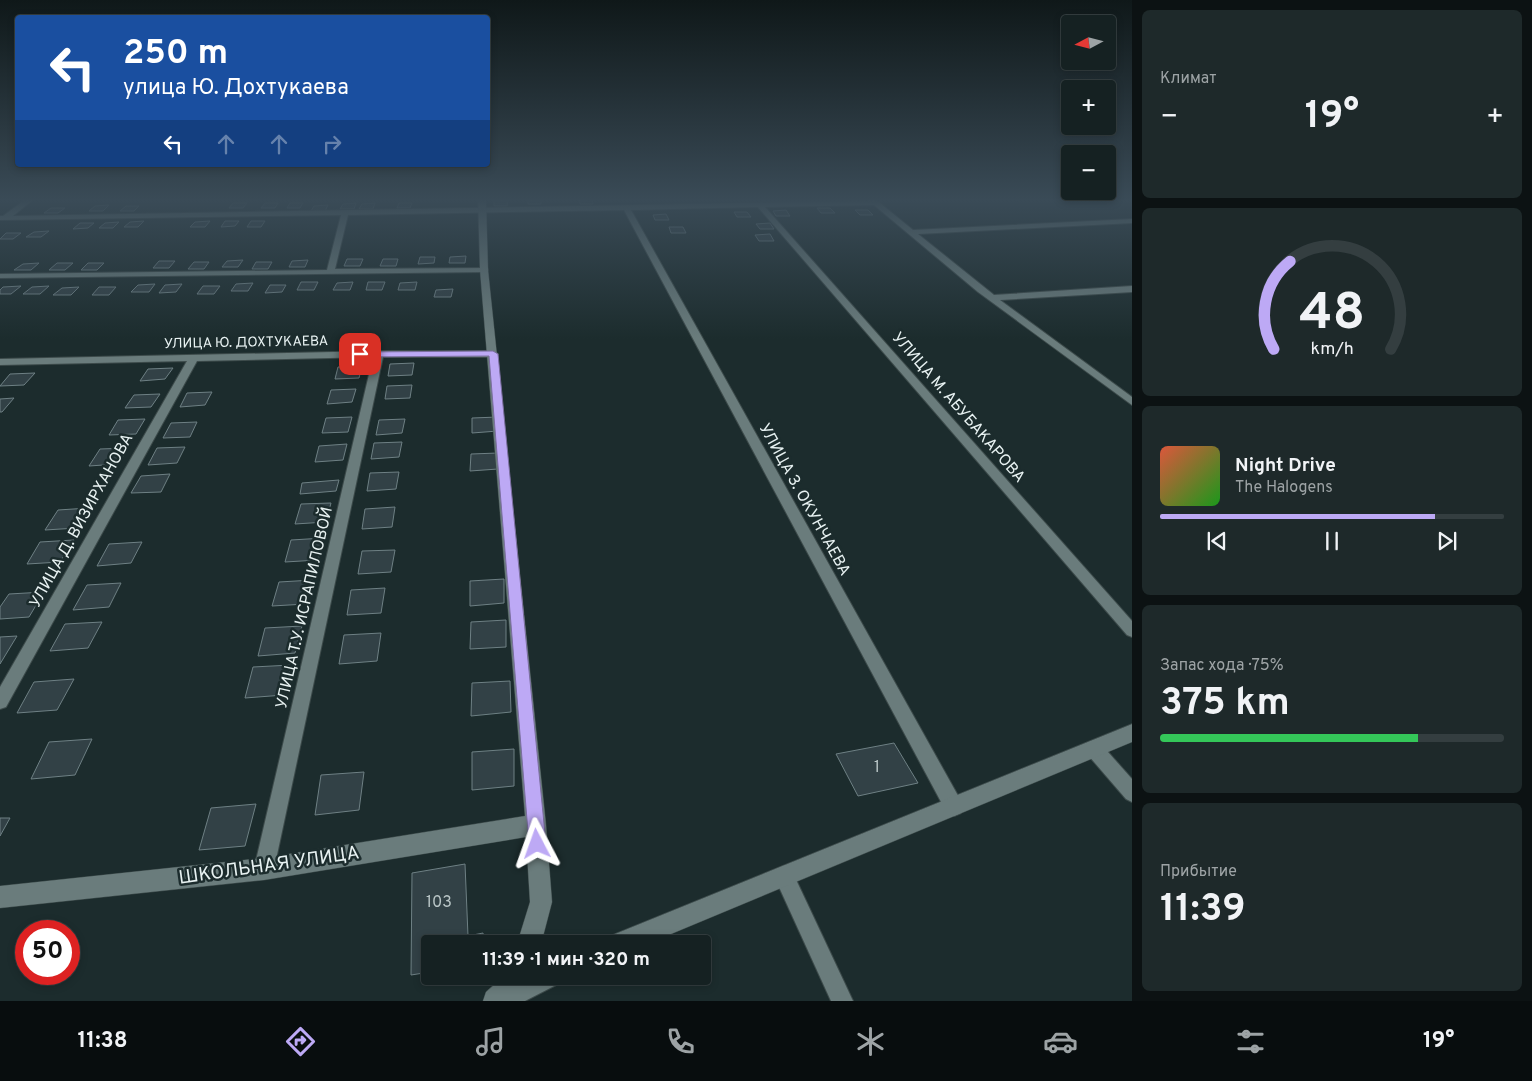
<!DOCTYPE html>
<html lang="ru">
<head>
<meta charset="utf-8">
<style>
	body { margin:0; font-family:Overpass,sans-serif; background:#1e292a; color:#f1f3f6; height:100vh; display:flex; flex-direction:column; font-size:19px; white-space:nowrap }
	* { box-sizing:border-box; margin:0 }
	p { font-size:16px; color:#9da3a5 }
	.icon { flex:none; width:28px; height:28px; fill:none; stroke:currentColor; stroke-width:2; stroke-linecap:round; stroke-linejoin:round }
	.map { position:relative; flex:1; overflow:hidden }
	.sheet { display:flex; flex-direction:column; gap:10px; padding:10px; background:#0c1213; width:400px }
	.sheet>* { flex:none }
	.guide { position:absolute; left:15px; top:15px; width:475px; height:152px; border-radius:5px; box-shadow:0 2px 8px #0003,0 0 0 1px #343e40; background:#1a4fa0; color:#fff; overflow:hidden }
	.needle { width:32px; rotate:263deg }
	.buttons { position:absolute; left:1061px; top:15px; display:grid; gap:10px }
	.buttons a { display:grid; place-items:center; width:55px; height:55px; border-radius:5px; background:#152122; box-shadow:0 2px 8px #0003,0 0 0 1px #343e40; font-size:25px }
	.speed { position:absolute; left:15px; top:920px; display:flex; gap:10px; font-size:25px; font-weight:700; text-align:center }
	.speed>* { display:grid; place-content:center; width:65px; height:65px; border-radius:50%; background:#152122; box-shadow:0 2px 8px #0003,0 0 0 1px #343e40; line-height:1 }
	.speed .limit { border:8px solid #d22; background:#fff; color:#111 }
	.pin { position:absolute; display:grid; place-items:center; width:42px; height:42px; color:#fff; margin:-21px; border-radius:10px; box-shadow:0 2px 8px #0006 }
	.me { position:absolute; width:55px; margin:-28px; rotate:356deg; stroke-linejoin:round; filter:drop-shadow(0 0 4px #0008) }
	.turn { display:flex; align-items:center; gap:18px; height:105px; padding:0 25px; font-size:22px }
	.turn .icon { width:65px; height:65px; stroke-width:2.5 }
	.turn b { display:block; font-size:35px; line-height:42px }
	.lanes { display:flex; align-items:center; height:48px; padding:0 25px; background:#0003; justify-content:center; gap:25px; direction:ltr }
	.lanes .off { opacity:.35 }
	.big { font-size:38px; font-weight:700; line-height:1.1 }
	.sheet .tile { flex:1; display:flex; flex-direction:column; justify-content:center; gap:8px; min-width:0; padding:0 18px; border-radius:8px; background:#1e292a }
	.sheet .dial { align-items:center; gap:0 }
	.dial svg { height:130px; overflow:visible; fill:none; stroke:#343e40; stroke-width:7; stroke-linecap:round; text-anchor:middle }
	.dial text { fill:#f1f3f6; stroke:none }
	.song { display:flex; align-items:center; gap:15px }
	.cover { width:60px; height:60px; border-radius:8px; background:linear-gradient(135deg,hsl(10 70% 55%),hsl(120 70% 35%)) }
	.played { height:5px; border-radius:2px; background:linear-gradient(90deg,#bda9f5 80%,#343e40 80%) }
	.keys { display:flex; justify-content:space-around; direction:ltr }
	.heat { display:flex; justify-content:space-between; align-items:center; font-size:28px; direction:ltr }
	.charge { height:8px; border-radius:4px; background:linear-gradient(90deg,#34c759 75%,#343e40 0) }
	.trip { position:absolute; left:421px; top:935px; width:290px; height:50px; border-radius:5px; background:#152122; box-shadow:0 2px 8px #0003,0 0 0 1px #343e40; font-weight:700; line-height:50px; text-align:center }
	.menu { display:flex; height:80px; justify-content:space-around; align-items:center; background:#080d0e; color:#9da3a5 }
	.menu .icon { width:35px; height:35px }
	.menu .selected { color:#bda9f5 }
	.menu b { font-size:22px; color:#f1f3f6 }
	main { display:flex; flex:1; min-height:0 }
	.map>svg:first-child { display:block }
	.building { fill:#324146; stroke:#6e8084 }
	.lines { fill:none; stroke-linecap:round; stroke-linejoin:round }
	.minor-casing { stroke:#3c4a4a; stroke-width:2 }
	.tertiary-casing { stroke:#3c4a4a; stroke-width:1 }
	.secondary-casing { stroke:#3c4a4a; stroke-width:1 }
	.minor { fill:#6a7c7c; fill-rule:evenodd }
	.tertiary { fill:#6a7c7c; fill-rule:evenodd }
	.secondary { fill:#6a7c7c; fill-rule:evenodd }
	.route { fill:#bda9f5; stroke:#7b6e9f }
	.labels { text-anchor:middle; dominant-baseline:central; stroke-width:5; stroke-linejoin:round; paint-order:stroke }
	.far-street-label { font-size:14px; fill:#e8f2f2; stroke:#1c2c2d }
	.street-label { font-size:16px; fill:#e8f2f2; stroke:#1c2c2d }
	.near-number-label { font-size:16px; fill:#bac6c7 }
	.near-street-label { font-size:19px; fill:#e8f2f2; stroke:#1c2c2d }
</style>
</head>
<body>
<main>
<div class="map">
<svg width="1132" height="1001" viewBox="0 0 1132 1001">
	<rect width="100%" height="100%" fill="#1c2c2d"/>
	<!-- building -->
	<g class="building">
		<path d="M541,199V204H528V200Z"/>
		<path d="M592,199L593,204H580L579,200Z"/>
		<path d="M494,201H508L507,206H494Z"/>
		<path d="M233,203H247L243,208H229Z"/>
		<path d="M265,203H278L275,208H261Z"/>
		<path d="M290,203H303L300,208H287Z"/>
		<path d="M356,203L354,209H340L343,204Z"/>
		<path d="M375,203L373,209H359L362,204Z"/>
		<path d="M399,203H412L410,208H397Z"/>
		<path d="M109,205L103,211H89L95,206Z"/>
		<path d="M328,205L325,211H311L314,206Z"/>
		<path d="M126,206H139L134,211H120Z"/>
		<path d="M51,208H65L58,213H44Z"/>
		<path d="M817,208H830L835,213H821Z"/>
		<path d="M786,210L790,216H776L773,211Z"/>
		<path d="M855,210H868L873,215H860Z"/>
		<path d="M734,212H747L751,217H737Z"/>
		<path d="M666,214L669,220H655L653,215Z"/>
		<path d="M144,221L138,227H124L130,222Z"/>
		<path d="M210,221L205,227H190L195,222Z"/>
		<path d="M225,221H239L235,226L221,227Z"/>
		<path d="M251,221H265L261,227H247Z"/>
		<path d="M119,222L113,228H99L105,223Z"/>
		<path d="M80,223H94L88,228L73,229Z"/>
		<path d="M770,223L774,229H760L756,224Z"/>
		<path d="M669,227H683L686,233H671Z"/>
		<path d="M49,231L41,237H26L34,232Z"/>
		<path d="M6,233H21L13,239H0Z"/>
		<path d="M770,234L774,241H759L755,235Z"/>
		<path d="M466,256L465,263H449L450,257Z"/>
		<path d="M420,257H435L434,263L418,264Z"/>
		<path d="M347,259H363L360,266H344Z"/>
		<path d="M383,259H398L396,266H380Z"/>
		<path d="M243,260L238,267H222L227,261Z"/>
		<path d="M308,260L305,267H289L292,261Z"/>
		<path d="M159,261H175L169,268H153Z"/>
		<path d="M194,262H209L204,269H188Z"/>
		<path d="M256,262H272L268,269H252Z"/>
		<path d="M39,263L31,270H14L23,264Z"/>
		<path d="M57,263H73L65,270H49Z"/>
		<path d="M88,263H104L97,270H81Z"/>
		<path d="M301,282H318L314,290H297Z"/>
		<path d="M353,282L350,290H333L337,283Z"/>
		<path d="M368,282H385L382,290H366Z"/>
		<path d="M417,282L415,290H398L400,283Z"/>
		<path d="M253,283L248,291H231L236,284Z"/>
		<path d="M155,284L149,292H131L138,285Z"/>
		<path d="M182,284L176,292L159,293L165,285Z"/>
		<path d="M270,285H286L282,292L265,293Z"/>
		<path d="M21,286L11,294H0V290L3,287Z"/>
		<path d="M49,286L40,294H23L32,287Z"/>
		<path d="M203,286H220L214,294H197Z"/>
		<path d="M79,287L71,295H53L62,288Z"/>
		<path d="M99,287H116L109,295H92Z"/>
		<path d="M453,289L451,297H434L436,290Z"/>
		<path d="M414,363L412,375L388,376L390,364Z"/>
		<path d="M362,366L359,378L335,379L338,367Z"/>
		<path d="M173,368L165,379L140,381L148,369Z"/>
		<path d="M35,373L24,385L0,386L10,374Z"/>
		<path d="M412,385L410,398L385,399L387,386Z"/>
		<path d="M356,389L352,402L327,404L331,390Z"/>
		<path d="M212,392L205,405L180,407L187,393Z"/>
		<path d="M160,394L151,407L125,408L134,395Z"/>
		<path d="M14,398L2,412H0V399Z"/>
		<path d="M352,417L348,432L322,433L326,418Z"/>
		<path d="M498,417V431L472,433V418Z"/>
		<path d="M145,419L136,434L109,435L118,420Z"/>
		<path d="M405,419L402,433L376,435L379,420Z"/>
		<path d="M197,422L190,437L163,438L171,423Z"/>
		<path d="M402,442L399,457L371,459L374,443Z"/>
		<path d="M347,444L343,460L315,462L319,446Z"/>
		<path d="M185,447L177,463L148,465L157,448Z"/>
		<path d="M128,448L118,464L89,466L100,449Z"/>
		<path d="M498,453V469L470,471L471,454Z"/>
		<path d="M399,472L396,489L367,491L370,473Z"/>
		<path d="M170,474L161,492L131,493L141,476Z"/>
		<path d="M339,480L336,491L300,494L302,483Z"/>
		<path d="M331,503L326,522L295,524L301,504Z"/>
		<path d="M395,507L392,527L362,529L365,509Z"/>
		<path d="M89,508L77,528L45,530L58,510Z"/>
		<path d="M324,538L318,560L285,562L291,540Z"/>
		<path d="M74,540L60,562L27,564L40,542Z"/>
		<path d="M142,542L131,563L97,566L109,544Z"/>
		<path d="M395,550L391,572L358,574L362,551Z"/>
		<path d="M504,579V603L470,606V581Z"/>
		<path d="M313,580L306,604L272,606L279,582Z"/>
		<path d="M121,583L109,607L73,610L87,585Z"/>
		<path d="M385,588L381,613L347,615L351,590Z"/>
		<path d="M44,592L29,617L0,619V607L9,594Z"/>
		<path d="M506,620V647L470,649L471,622Z"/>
		<path d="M102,622L88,648L50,651L65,624Z"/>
		<path d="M302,626L295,653L258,656L265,628Z"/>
		<path d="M381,633L377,661L339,664L344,635Z"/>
		<path d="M17,636L0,664V637Z"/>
		<path d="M291,665L284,695L245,698L253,667Z"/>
		<path d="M74,679L57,710L17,713L34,682Z"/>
		<path d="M510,681L511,712L471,716L472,683Z"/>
		<path d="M92,739L75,775L31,779L49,742Z"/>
		<path d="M894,743L918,783L858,796L836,754Z"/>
		<path d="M514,749V786L472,790V752Z"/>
		<path d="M364,772L359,810L315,815L321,775Z"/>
		<path d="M256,804L245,846L199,850L211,808Z"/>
		<path d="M0,818H10L0,836Z"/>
		<path d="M465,864L468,936L483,933L484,944H430V972L411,975L412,873Z"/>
	</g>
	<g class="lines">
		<!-- minor casing -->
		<g class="minor-casing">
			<g id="minor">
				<path d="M26,199H34L13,216L869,201L868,199H875L913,230L1132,219V223L918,234L994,295L1132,286V292L1000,300L1132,397V405L978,292L874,205L765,207L1132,621V637L1127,635L758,207L631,210L961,801L963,807L961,813L954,816L947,813L624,210L348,215L335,269L487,268L488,270L484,272L0,278V274L327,270L341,215L0,220V216H3Z"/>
				<path d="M379,351H493L498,354L493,357H383L274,869L271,876L264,879L257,876L254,869L373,357L197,361L6,707L0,709V687L187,361L0,365V359Z"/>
				<path d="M1094,741L1100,743L1132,779V802L1126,799L1088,755L1085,749L1088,743Z"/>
				<path d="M784,866L791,869L853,1001H831L774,876L777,869Z"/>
				<path d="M527,976H561L558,984L525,1001H492L495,993Z"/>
			</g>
		</g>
		<!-- tertiary casing -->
		<g class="tertiary-casing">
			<path id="tertiary" d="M1132,724V742L647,944H606L610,936Z"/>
		</g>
		<!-- secondary casing -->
		<g class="secondary-casing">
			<g id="secondary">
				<path d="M478,199H486L488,270L546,825L552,902L541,944H517L530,902L526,837L264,880L0,908V886L264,858L525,816L480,270Z"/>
				<path d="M504,976H531L526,988L513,1001H483L486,992Z"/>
			</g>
		</g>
		<!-- minor -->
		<use href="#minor" class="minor"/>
		<!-- tertiary -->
		<use href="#tertiary" class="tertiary"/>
		<!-- secondary -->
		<use href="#secondary" class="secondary"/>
	</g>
	<!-- sky -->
	<linearGradient id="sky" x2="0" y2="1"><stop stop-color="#0f1819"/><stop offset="0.59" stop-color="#3a4b57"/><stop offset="1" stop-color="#3a4b57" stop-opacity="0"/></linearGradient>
	<rect width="1132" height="339" fill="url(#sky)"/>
	<!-- route -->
	<path class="route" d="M493,351L498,354L546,844L544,850L537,853L531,850L529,844L489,356L360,357L356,354L360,352Z"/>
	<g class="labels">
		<!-- far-street labels -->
		<g class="far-street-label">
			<text transform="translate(246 343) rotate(-1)">УЛИЦА Ю. ДОХТУКАЕВА</text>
		</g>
		<!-- street labels -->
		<g class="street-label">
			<text transform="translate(958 408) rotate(49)">УЛИЦА М. АБУБАКАРОВА</text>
			<text transform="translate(804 500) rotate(61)">УЛИЦА З. ОКУНЧАЕВА</text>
			<text transform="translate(82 521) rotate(-61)">УЛИЦА Д. ВИЗИРХАНОВА</text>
			<text transform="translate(305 608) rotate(-77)">УЛИЦА Т.У. ИСРАПИЛОВОЙ</text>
		</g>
		<!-- near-number labels -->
		<g class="near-number-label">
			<text x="877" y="768">1</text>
			<text x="439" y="903">103</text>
		</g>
		<!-- near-street labels -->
		<g class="near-street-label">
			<text transform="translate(269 866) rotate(-8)">ШКОЛЬНАЯ УЛИЦА</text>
		</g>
	</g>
</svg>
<div class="buttons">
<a><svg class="needle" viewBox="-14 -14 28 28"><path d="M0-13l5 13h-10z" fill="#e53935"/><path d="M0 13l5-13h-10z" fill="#9da3a5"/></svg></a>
<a>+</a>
<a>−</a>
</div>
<div class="speed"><div class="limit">50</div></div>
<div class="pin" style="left:360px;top:354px;background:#d93025"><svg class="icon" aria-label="arrive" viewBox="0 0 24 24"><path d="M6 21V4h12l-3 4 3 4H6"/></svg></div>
<svg class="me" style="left:537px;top:844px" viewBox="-20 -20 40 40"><path d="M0-17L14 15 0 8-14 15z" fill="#bda9f5" stroke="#fff" stroke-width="4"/></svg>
<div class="trip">11:39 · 1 мин · 320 m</div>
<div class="guide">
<div class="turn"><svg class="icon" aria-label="left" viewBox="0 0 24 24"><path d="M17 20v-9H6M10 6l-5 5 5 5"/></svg><div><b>250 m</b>улица Ю. Дохтукаева</div></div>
<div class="lanes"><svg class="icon" aria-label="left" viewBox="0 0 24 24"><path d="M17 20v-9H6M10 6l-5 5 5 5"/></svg><svg class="icon off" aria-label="ahead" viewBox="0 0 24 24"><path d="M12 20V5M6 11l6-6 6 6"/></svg><svg class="icon off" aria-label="ahead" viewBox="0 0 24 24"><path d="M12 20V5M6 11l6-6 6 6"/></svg><svg class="icon off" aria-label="right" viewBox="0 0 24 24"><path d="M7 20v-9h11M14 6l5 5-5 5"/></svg></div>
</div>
</div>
<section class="sheet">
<div class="tile"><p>Климат</p>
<div class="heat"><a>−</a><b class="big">19°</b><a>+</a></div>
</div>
<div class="tile dial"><svg viewBox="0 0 100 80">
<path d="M14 69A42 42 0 1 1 86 69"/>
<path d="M14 69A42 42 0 0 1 24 15" stroke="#bda9f5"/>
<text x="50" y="56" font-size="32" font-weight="700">48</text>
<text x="50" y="72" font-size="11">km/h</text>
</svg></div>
<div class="tile">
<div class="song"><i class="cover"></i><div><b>Night Drive</b><p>The Halogens</p></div></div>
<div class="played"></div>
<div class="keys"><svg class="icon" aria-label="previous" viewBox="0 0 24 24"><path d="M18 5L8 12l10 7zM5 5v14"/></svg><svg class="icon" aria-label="pause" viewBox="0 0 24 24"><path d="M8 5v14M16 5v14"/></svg><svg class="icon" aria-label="next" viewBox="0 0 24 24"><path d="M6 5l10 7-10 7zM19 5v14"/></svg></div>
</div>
<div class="tile"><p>Запас хода · 75%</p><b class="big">375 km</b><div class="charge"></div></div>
<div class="tile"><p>Прибытие</p><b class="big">11:39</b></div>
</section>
</main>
<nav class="menu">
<b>11:38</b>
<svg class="icon selected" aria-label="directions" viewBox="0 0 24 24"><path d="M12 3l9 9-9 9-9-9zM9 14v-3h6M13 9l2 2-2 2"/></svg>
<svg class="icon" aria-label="music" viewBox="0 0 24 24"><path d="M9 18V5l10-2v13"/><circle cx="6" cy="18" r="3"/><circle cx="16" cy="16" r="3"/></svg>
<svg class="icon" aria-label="phone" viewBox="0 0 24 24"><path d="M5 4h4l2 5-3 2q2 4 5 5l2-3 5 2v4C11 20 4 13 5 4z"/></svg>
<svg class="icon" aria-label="climate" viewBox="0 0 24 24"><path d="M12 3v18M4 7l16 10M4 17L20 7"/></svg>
<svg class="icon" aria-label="car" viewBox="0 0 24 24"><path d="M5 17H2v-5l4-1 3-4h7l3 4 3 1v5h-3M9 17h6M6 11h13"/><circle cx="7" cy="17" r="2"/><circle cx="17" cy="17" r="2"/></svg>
<svg class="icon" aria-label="filters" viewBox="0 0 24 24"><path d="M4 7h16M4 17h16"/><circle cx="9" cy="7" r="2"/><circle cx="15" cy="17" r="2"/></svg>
<b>19°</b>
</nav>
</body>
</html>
